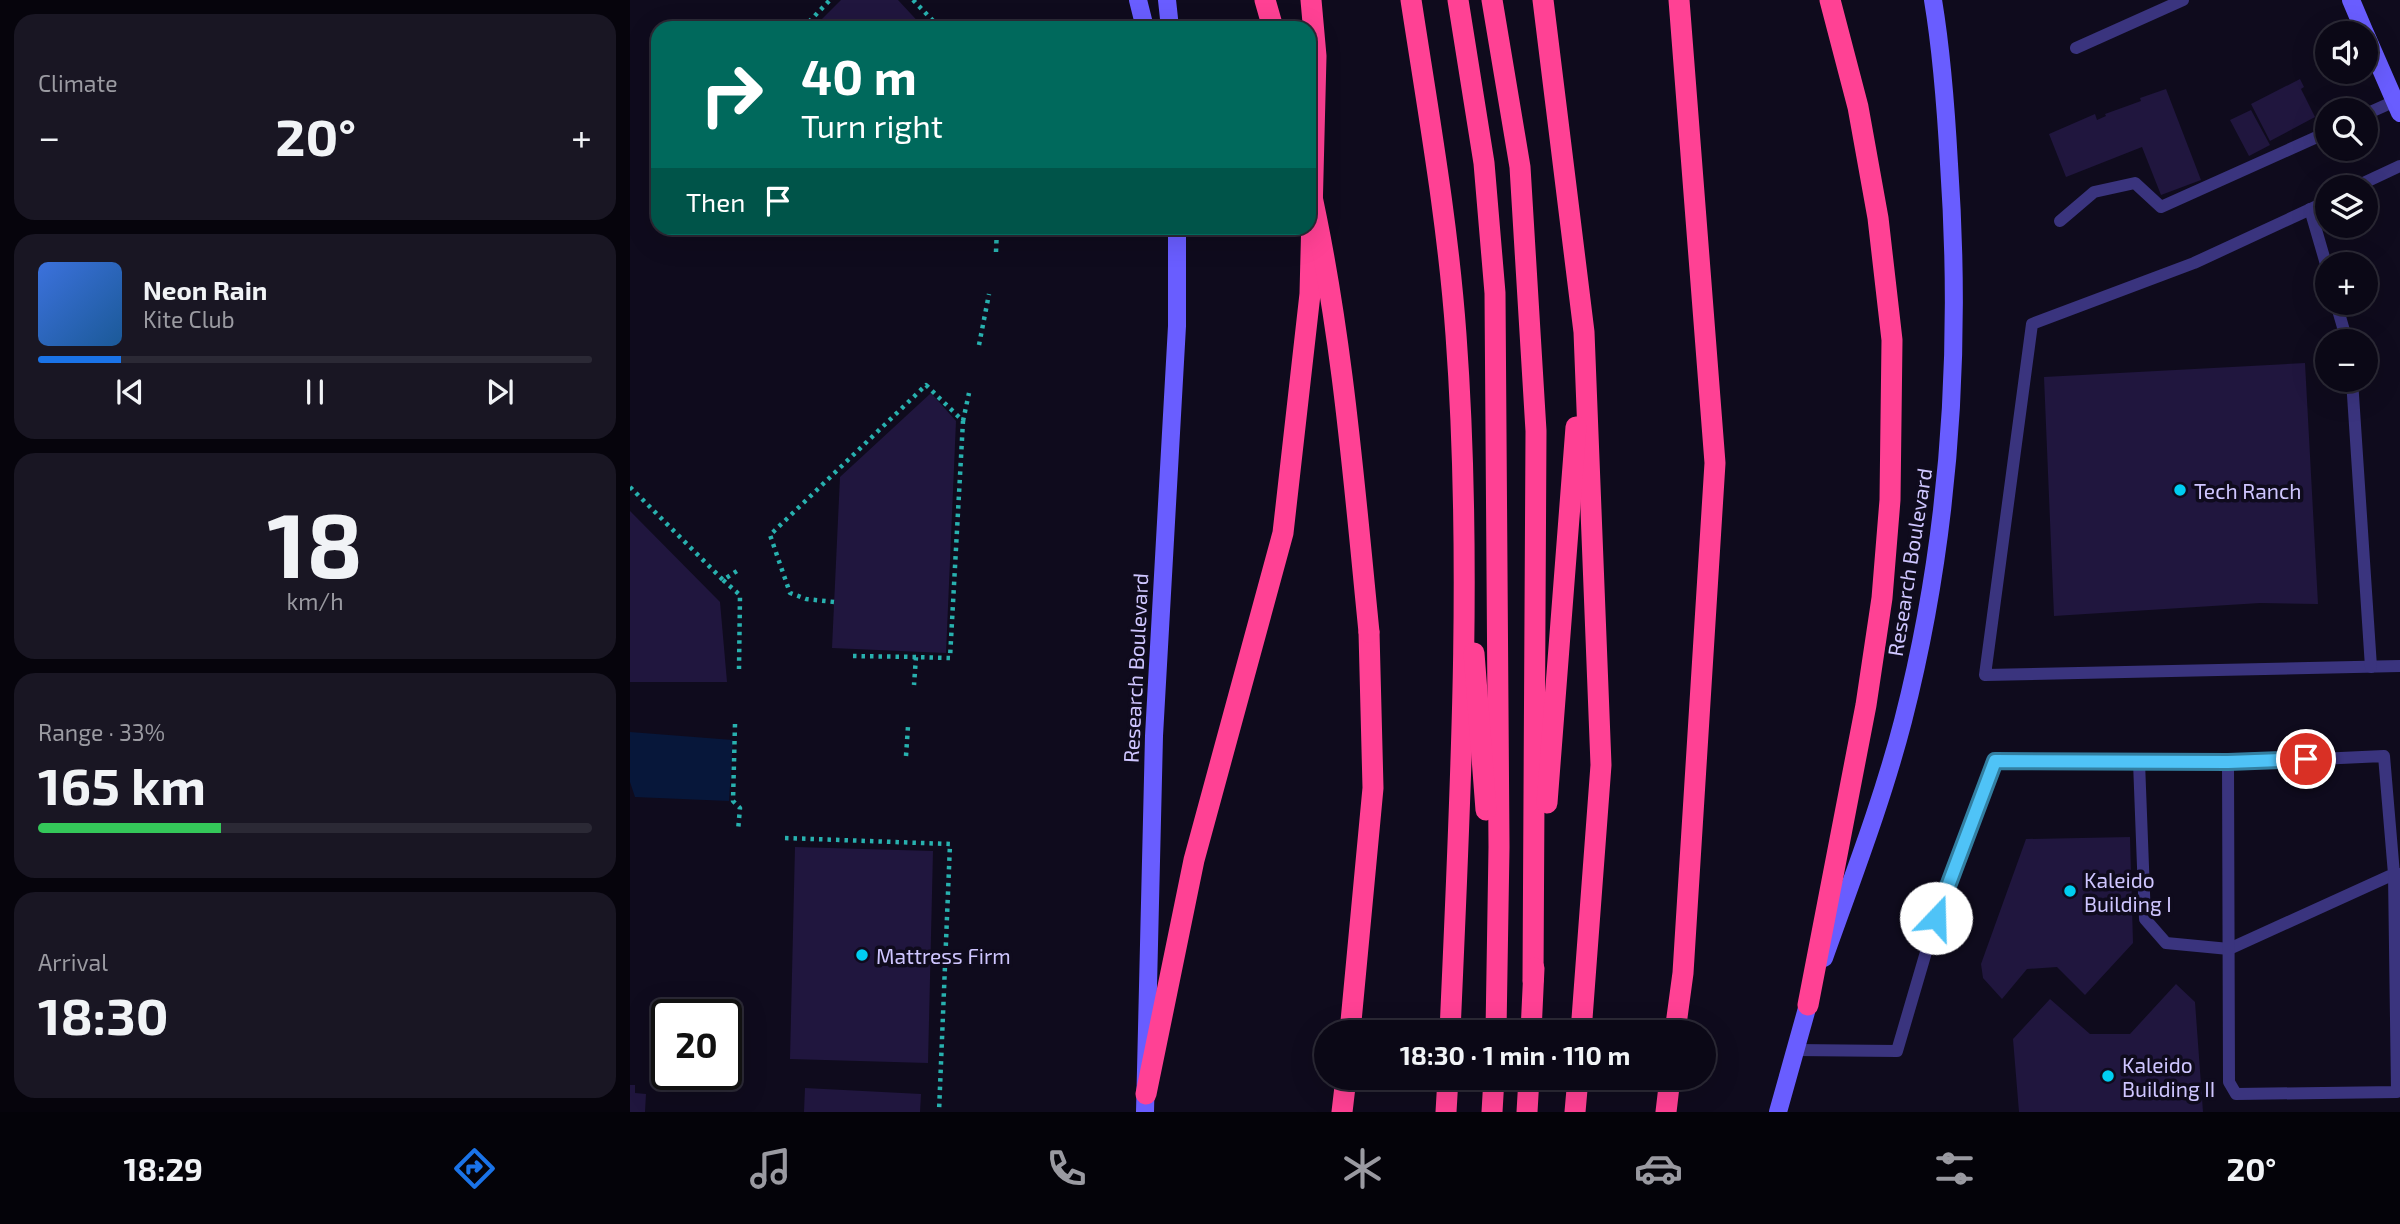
<!DOCTYPE html>
<html lang="en">
<head>
<meta charset="utf-8">
<style>
	body { margin:0; font-family:"Exo 2",sans-serif; background:#191623; color:#f1f3f6; height:100vh; display:flex; flex-direction:column; font-size:26px; white-space:nowrap }
	* { box-sizing:border-box; margin:0 }
	p { font-size:23px; color:#9a9aa1 }
	.icon { flex:none; width:38px; height:38px; fill:none; stroke:currentColor; stroke-width:2; stroke-linecap:round; stroke-linejoin:round }
	.map { position:relative; flex:1; overflow:hidden }
	.drawer { display:flex; flex-direction:column; gap:14px; padding:14px; background:#06040c; width:630px }
	.drawer>* { flex:none }
	.banner { position:absolute; left:21px; top:21px; width:665px; height:214px; border-radius:21px; box-shadow:0 7px 28px #0002,0 0 0 2px #2b2935; background:#00695c; color:#fff; overflow:hidden }
	.fabs { position:absolute; left:1685px; top:21px; display:grid; gap:14px }
	.fabs a { display:grid; place-items:center; width:63px; height:63px; border-radius:50%; background:#0b0816; box-shadow:0 7px 28px #0002,0 0 0 2px #2b2935; font-size:35px }
	.speed { position:absolute; left:21px; top:999px; display:flex; gap:14px; font-size:35px; font-weight:700; text-align:center }
	.speed>* { display:grid; place-content:center; width:91px; height:91px; border-radius:50%; background:#0b0816; box-shadow:0 7px 28px #0002,0 0 0 2px #2b2935; line-height:1 }
	.speed .limit { border:4px solid #111; border-radius:10px; background:#fff; color:#111 }
	.pin { position:absolute; display:grid; place-items:center; width:60px; height:60px; color:#fff; margin:-30px; border:4px solid #fff; border-radius:50%; box-shadow:0 2px 7px #0007 }
	.me { position:absolute; width:77px; margin:-38px; rotate:21deg; stroke-linejoin:round; filter:drop-shadow(0 0 5px #0008) }
	.turn { display:flex; align-items:center; gap:24px; height:147px; padding:0 35px; font-size:32px }
	.turn .icon { width:91px; height:91px; stroke-width:2.5 }
	.turn b { display:block; font-size:49px; line-height:60px }
	.then { display:flex; align-items:center; height:66px; padding:0 35px; background:#0003; gap:14px; font-size:26px }
	.big { font-size:52px; font-weight:700; line-height:1.1 }
	.drawer .widget { flex:1; display:flex; flex-direction:column; justify-content:center; gap:10px; min-width:0; padding:0 24px; border-radius:21px; background:#191623 }
	.drawer .dial { align-items:center; gap:0 }
	.dial b { font-size:91px; line-height:1 }
	.song { display:flex; align-items:center; gap:21px }
	.cover { width:84px; height:84px; border-radius:10px; background:linear-gradient(135deg,hsl(220 70% 55%),hsl(210 70% 35%)) }
	.played { height:7px; border-radius:4px; background:linear-gradient(90deg,#1a73e8 15%,#2b2935 15%) }
	.keys { display:flex; justify-content:space-around; direction:ltr }
	.heat { display:flex; justify-content:space-between; align-items:center; font-size:38px; direction:ltr }
	.charge { height:10px; border-radius:5px; background:linear-gradient(90deg,#34c759 33%,#2b2935 0) }
	.trip { position:absolute; left:684px; top:1020px; width:402px; height:70px; border-radius:35px; background:#0b0816; box-shadow:0 7px 28px #0002,0 0 0 2px #2b2935; font-weight:700; line-height:70px; text-align:center }
	.tab-bar { display:flex; height:112px; justify-content:space-around; align-items:center; background:#040309; color:#9a9aa1 }
	.tab-bar .icon { width:49px; height:49px }
	.tab-bar .current { color:#1a73e8 }
	.tab-bar b { font-size:32px; color:#f1f3f6 }
	main { display:flex; flex:1; min-height:0 }
	.map>svg:first-child { display:block }
	.water { fill:#07173a }
	.building { fill:#20163e }
	.lines { fill:none; stroke-linecap:round; stroke-linejoin:round }
	.path { stroke:#28b1af; stroke-width:4.5; stroke-dasharray:3.5 5; stroke-linecap:butt }
	.lane { stroke:#3a347e; stroke-width:12 }
	.secondary { stroke:#695dff; stroke-width:18 }
	.highway { stroke:#ff4194; stroke-width:21 }
	.highway-bridge { stroke:#ff4194; stroke-width:21 }
	.route-casing { stroke:#337fa1; stroke-width:18 }
	.route { stroke:#4fc3f7; stroke-width:12 }
	.poi-dot { fill:#00cef1; stroke:#0f0b1d; stroke-width:2.5 }
	.labels { text-anchor:middle; dominant-baseline:central; stroke-width:7; stroke-linejoin:round; paint-order:stroke }
	.poi-label { font-size:21px; fill:#cfc6ff; stroke:#0f0b1d; text-anchor:start }
	.street-label { font-size:21px; fill:#cfc6ff; stroke:#0f0b1d }
</style>
</head>
<body>
<main>
<section class="drawer">
<div class="widget"><p>Climate</p>
<div class="heat"><a>−</a><b class="big">20°</b><a>+</a></div>
</div>
<div class="widget">
<div class="song"><i class="cover"></i><div><b>Neon Rain</b><p>Kite Club</p></div></div>
<div class="played"></div>
<div class="keys"><svg class="icon" aria-label="previous" viewBox="0 0 24 24"><path d="M18 5L8 12l10 7zM5 5v14"/></svg><svg class="icon" aria-label="pause" viewBox="0 0 24 24"><path d="M8 5v14M16 5v14"/></svg><svg class="icon" aria-label="next" viewBox="0 0 24 24"><path d="M6 5l10 7-10 7zM19 5v14"/></svg></div>
</div>
<div class="widget dial"><b>18</b><p>km/h</p></div>
<div class="widget"><p>Range · 33%</p><b class="big">165 km</b><div class="charge"></div></div>
<div class="widget"><p>Arrival</p><b class="big">18:30</b></div>
</section>
<div class="map">
<svg width="1770" height="1112" viewBox="0 0 1770 1112">
	<rect width="100%" height="100%" fill="#0f0b1d"/>
	<!-- water -->
	<path class="water" d="M0,732L103,740L99,801L5,797L0,782Z"/>
	<!-- building -->
	<g class="building">
		<path d="M211,0H268L294,28H183Z"/>
		<path d="M1670,79L1674,87L1671,89L1685,117L1640,141L1621,104Z"/>
		<path d="M1536,89L1571,180L1531,195L1512,147L1436,177L1419,134L1465,114L1467,120L1476,116L1475,114L1511,101L1510,98Z"/>
		<path d="M1621,110L1640,145L1619,156L1600,120Z"/>
		<path d="M1675,363L1688,604L1630,603L1424,616L1414,377Z"/>
		<path d="M301,393L326,421L316,653L202,648L210,477Z"/>
		<path d="M0,511L90,602L97,682H0Z"/>
		<path d="M1500,837L1503,943L1455,995L1427,967L1397,969L1372,999L1353,978L1351,964L1396,839Z"/>
		<path d="M165,847L303,851L298,1063L160,1059Z"/>
		<path d="M1546,984L1565,1002L1573,1112H1389L1383,1039L1420,999L1460,1034H1500Z"/>
		<path d="M0,1085H5V1093L16,1094L15,1112H0Z"/>
		<path d="M175,1088L291,1094L290,1112H174Z"/>
	</g>
	<g class="lines">
		<!-- path -->
		<g class="path">
			<path d="M283,0L310,28"/>
			<path d="M173,28L200,0"/>
			<path d="M366,252L367,228"/>
			<path d="M349,345L359,294"/>
			<path d="M333,421L339,393"/>
			<path d="M0,487L93,580L107,571"/>
			<path d="M93,580L110,595L109,669"/>
			<path d="M204,602L176,599L160,593L140,535L296,385L333,421L320,658L286,657L284,685"/>
			<path d="M223,656L286,657"/>
			<path d="M105,724L103,801L110,808L108,831"/>
			<path d="M276,756L278,726"/>
			<path d="M155,838L320,844L309,1112"/>
		</g>
		<!-- lane -->
		<g class="lane">
			<path d="M1446,48L1553,0"/>
			<path d="M1736,114L1765,101"/>
			<path d="M1725,187L1770,166"/>
			<path d="M1698,201L1564,263L1402,324L1355,675L1770,666"/>
			<path d="M1680,209L1698,271"/>
			<path d="M1430,221L1464,192L1505,183L1531,207L1698,132"/>
			<path d="M1706,303L1717,341"/>
			<path d="M1722,380L1741,667"/>
			<path d="M1509,762L1515,919L1536,943L1599,949L1764,874L1754,756L1598,763"/>
			<path d="M1165,1050L1267,1051L1306,918L1365,761L1598,763L1599,1082L1606,1094L1767,1092L1764,874H1770"/>
		</g>
		<!-- secondary -->
		<g class="secondary">
			<path d="M508,0L515,28"/>
			<path d="M537,0L540,28"/>
			<path d="M1721,0L1735,33"/>
			<path d="M1736,35L1770,113"/>
			<path d="M1194,958C1222,879 1252,802 1273,721C1320,538 1332,352 1319,164C1316,109 1312,54 1303,0"/>
			<path d="M515,1112L524,736L547,326V228"/>
			<path d="M1148,1112L1181,994"/>
		</g>
		<!-- highway -->
		<g class="highway">
			<path d="M635,0L643,28"/>
			<path d="M781,0C798,111 818,223 826,335C843,567 830,801 820,1032"/>
			<path d="M828,0L854,163L865,293L869,847L866,1032"/>
			<path d="M862,0L890,167L906,431L903,981"/>
			<path d="M913,0L954,332L971,765L951,1032"/>
			<path d="M844,653L856,810"/>
			<path d="M917,803L946,427"/>
			<path d="M1178,1005L1236,705L1252,598L1260,500L1262,340L1248,218L1228,107L1200,0"/>
			<path d="M720,1032L743,788L739,632"/>
			<path d="M901,1032L904,968"/>
			<path d="M1045,1032L1053,973L1085,463L1049,0"/>
			<path d="M516,1094L564,860L653,533L680,294L686,56L681,0"/>
			<path d="M712,1112L716,1078"/>
			<path d="M816,1112L818,1078"/>
			<path d="M862,1112L864,1078"/>
			<path d="M897,1112L899,1078"/>
			<path d="M945,1112L948,1078"/>
			<path d="M1036,1112L1040,1078"/>
		</g>
		<!-- highway-bridge -->
		<path class="highway-bridge" d="M679,183C712,330 724,482 739,632"/>
	</g>
	<g class="lines">
		<!-- route casing -->
		<g class="route-casing">
			<path id="route" d="M1306,918L1365,761L1598,762L1676,759"/>
		</g>
		<!-- route -->
		<use href="#route" class="route"/>
	</g>
	<!-- markers -->
	<g class="poi-dot">
		<circle cx="1550" cy="490" r="7"/>
		<circle cx="1440" cy="891" r="7"/>
		<circle cx="232" cy="955" r="7"/>
		<circle cx="1478" cy="1076" r="7"/>
	</g>
	<g class="labels">
		<!-- poi labels -->
		<g class="poi-label">
			<text x="1564" y="490">Tech Ranch</text>
			<text x="1454" y="879">Kaleido<tspan x="1454" dy="24">Building I</tspan></text>
			<text x="246" y="955">Mattress Firm</text>
			<text x="1492" y="1064">Kaleido<tspan x="1492" dy="24">Building II</tspan></text>
		</g>
		<!-- street labels -->
		<g class="street-label">
			<text transform="translate(1279 562) rotate(-81)">Research Boulevard</text>
			<text transform="translate(505 668) rotate(-87)">Research Boulevard</text>
		</g>
	</g>
</svg>
<div class="fabs">
<a><svg class="icon" aria-label="sound" viewBox="0 0 24 24"><path d="M4 9h4l5-4v14l-5-4H4zM17 9q2 3 0 6"/></svg></a>
<a><svg class="icon" aria-label="search" viewBox="0 0 24 24"><circle cx="10" cy="10" r="6"/><path d="M15 15l6 6"/></svg></a>
<a><svg class="icon" aria-label="layers" viewBox="0 0 24 24"><path d="M12 4l9 5-9 5-9-5zM3 14l9 5 9-5"/></svg></a>
<a>+</a>
<a>−</a>
</div>
<div class="speed"><div class="limit">20</div></div>
<div class="pin" style="left:1676px;top:759px;background:#d93025"><svg class="icon" aria-label="arrive" viewBox="0 0 24 24"><path d="M6 21V4h12l-3 4 3 4H6"/></svg></div>
<svg class="me" style="left:1306px;top:918px" viewBox="-20 -20 40 40"><circle r="19" fill="#fff"/><path d="M0-13L10 11 0 6-10 11z" fill="#4fc3f7"/></svg>
<div class="trip">18:30 · 1 min · 110 m</div>
<div class="banner">
<div class="turn"><svg class="icon" aria-label="right" viewBox="0 0 24 24"><path d="M7 20v-9h11M14 6l5 5-5 5"/></svg><div><b>40 m</b>Turn right</div></div>
<div class="then">Then<svg class="icon" aria-label="arrive" viewBox="0 0 24 24"><path d="M6 21V4h12l-3 4 3 4H6"/></svg></div>
</div>
</div>
</main>
<nav class="tab-bar">
<b>18:29</b>
<svg class="icon current" aria-label="directions" viewBox="0 0 24 24"><path d="M12 3l9 9-9 9-9-9zM9 14v-3h6M13 9l2 2-2 2"/></svg>
<svg class="icon" aria-label="music" viewBox="0 0 24 24"><path d="M9 18V5l10-2v13"/><circle cx="6" cy="18" r="3"/><circle cx="16" cy="16" r="3"/></svg>
<svg class="icon" aria-label="phone" viewBox="0 0 24 24"><path d="M5 4h4l2 5-3 2q2 4 5 5l2-3 5 2v4C11 20 4 13 5 4z"/></svg>
<svg class="icon" aria-label="climate" viewBox="0 0 24 24"><path d="M12 3v18M4 7l16 10M4 17L20 7"/></svg>
<svg class="icon" aria-label="car" viewBox="0 0 24 24"><path d="M5 17H2v-5l4-1 3-4h7l3 4 3 1v5h-3M9 17h6M6 11h13"/><circle cx="7" cy="17" r="2"/><circle cx="17" cy="17" r="2"/></svg>
<svg class="icon" aria-label="filters" viewBox="0 0 24 24"><path d="M4 7h16M4 17h16"/><circle cx="9" cy="7" r="2"/><circle cx="15" cy="17" r="2"/></svg>
<b>20°</b>
</nav>
</body>
</html>
